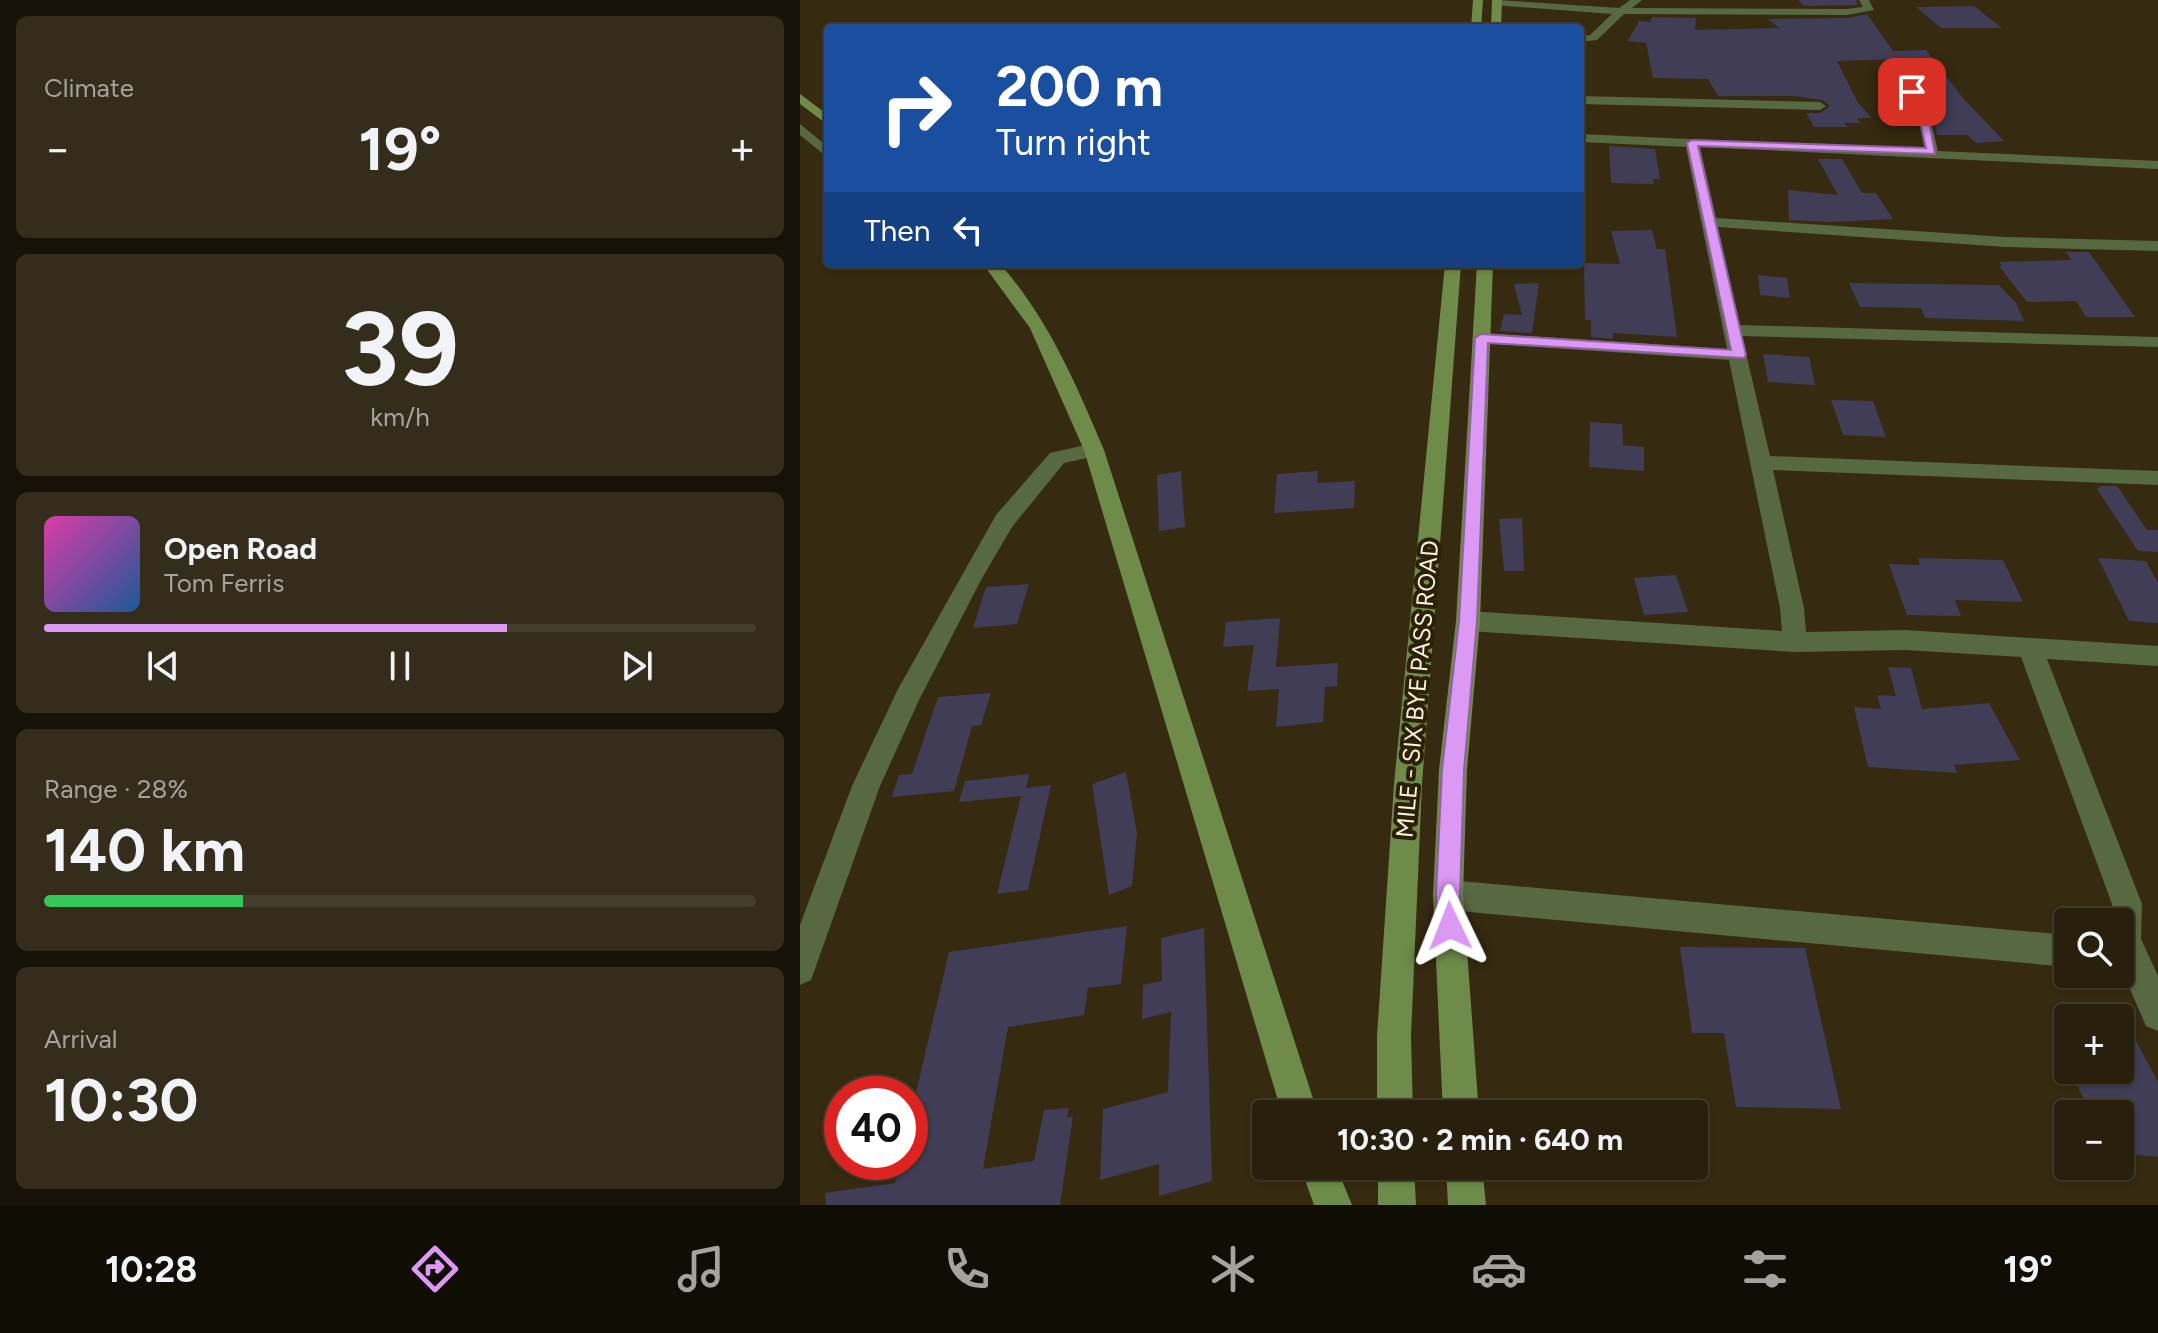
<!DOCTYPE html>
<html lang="en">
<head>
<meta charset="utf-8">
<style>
	body { margin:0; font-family:Figtree,sans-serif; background:#342d1b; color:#f1f3f6; height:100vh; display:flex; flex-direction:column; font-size:30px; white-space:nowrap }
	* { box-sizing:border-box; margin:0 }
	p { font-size:26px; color:#a5a39d }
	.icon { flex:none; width:44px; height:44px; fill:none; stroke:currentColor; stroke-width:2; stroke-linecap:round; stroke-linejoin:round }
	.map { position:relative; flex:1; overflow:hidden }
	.drawer { display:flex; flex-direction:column; gap:16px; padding:16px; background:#161207; width:800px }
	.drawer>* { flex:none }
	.guide { position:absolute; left:24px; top:24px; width:760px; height:244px; border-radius:8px; box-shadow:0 2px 6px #0004,0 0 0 2px #443e2e; background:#1a4fa0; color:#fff; overflow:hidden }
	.controls { position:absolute; left:1254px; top:908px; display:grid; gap:16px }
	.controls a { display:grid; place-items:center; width:80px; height:80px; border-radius:8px; background:#28200d; box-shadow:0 2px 6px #0004,0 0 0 2px #443e2e; font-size:40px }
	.speed { position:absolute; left:24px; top:1076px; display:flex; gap:16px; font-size:40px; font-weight:700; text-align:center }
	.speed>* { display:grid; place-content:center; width:104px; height:104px; border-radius:50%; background:#28200d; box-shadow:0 2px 6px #0004,0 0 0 2px #443e2e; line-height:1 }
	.speed .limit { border:12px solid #d22; background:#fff; color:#111 }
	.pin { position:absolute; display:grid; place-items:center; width:68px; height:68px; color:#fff; margin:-34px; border-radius:16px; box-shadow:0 4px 12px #0006 }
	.me { position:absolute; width:88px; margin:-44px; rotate:358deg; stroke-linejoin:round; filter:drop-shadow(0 0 6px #0008) }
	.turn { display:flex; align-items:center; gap:28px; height:168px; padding:0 40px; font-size:36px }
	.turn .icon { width:104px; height:104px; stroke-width:2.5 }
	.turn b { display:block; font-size:56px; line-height:68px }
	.then { display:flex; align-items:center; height:76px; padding:0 40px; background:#0003; gap:16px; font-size:30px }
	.big { font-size:60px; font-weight:700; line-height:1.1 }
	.drawer .tile { flex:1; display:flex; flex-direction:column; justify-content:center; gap:12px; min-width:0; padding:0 28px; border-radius:12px; background:#342d1b }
	.drawer .dial { align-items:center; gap:0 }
	.dial b { font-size:104px; line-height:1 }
	.song { display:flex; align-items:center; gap:24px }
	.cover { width:96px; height:96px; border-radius:12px; background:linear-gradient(135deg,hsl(320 70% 55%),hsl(210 70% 35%)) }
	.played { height:8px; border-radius:4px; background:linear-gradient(90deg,#dc99f4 65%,#443e2e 65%) }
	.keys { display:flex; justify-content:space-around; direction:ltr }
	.heat { display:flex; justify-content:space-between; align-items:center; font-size:44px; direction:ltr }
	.charge { height:12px; border-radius:6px; background:linear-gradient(90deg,#34c759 28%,#443e2e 0) }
	.trip { position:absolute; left:452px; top:1100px; width:456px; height:80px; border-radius:8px; background:#28200d; box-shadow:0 2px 6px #0004,0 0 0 2px #443e2e; font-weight:700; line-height:80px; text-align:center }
	.dock { display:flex; height:128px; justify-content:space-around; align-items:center; background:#100d05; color:#a5a39d }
	.dock .icon { width:56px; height:56px }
	.dock .active { color:#dc99f4 }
	.dock b { font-size:36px; color:#f1f3f6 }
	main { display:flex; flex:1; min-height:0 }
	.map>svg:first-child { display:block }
	.building { fill:#413d56 }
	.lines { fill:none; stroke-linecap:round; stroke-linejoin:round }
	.street { fill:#576941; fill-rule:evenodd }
	.secondary { fill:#6e8b4a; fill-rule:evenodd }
	.route { fill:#dc99f4; stroke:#8f639f; stroke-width:2 }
	.labels { text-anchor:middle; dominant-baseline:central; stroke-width:8; stroke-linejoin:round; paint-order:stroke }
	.street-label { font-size:24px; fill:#f9f1e2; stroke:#2c2007 }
</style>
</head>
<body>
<main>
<section class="drawer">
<div class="tile"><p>Climate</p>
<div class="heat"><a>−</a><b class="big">19°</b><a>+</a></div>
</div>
<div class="tile dial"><b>39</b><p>km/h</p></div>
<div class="tile">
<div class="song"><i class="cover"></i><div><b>Open Road</b><p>Tom Ferris</p></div></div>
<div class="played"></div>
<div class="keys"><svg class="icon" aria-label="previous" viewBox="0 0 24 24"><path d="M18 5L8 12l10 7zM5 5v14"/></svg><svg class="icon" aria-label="pause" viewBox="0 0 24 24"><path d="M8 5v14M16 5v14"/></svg><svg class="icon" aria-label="next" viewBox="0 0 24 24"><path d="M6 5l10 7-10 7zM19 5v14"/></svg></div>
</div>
<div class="tile"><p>Range · 28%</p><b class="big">140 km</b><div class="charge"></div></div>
<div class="tile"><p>Arrival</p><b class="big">10:30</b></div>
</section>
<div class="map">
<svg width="1358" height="1205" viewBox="0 0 1358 1205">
	<rect width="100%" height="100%" fill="#362a11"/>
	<!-- building -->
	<g class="building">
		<path d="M998,0H1056L1058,5L1004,6Z"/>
		<path d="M1174,6L1202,28H1141L1116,7Z"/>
		<path d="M1067,14L1093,51L1126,50L1163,98L1204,141L1176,143L1167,135H1137L1130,103L1097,59L1037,61L1058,103L1072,118H1057L1060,123H1044L1047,127H1014L1006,113H1020L1028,108L1029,105L1022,100L994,96H918L908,79L853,78L846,43L828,41L839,21L850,22L852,17L896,18L895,30L980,28L967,19L1047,18Z"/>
		<path d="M809,146L855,149L860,179H853L854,184L811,183Z"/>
		<path d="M1018,159H1042L1062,193H1076L1093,219L1031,222L989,220L988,190L1038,195Z"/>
		<path d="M852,230L857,249H865L877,337L813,333V339L791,337V320H785L784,263L820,264L811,231Z"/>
		<path d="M1266,252H1289L1335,317H1286L1276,301L1227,302L1199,266H1202L1199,262L1271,260Z"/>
		<path d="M958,275L987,278L990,298L960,295Z"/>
		<path d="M739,283L732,333L700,331L704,314L722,315L714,284Z"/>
		<path d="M1049,283L1199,285L1216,303L1224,321L1125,318L1121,308L1060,307Z"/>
		<path d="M963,354L1009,357L1015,385L968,382Z"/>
		<path d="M1031,400L1073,401L1086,437L1043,435Z"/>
		<path d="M790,422L822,424L823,445L844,447V471L789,467Z"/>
		<path d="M381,471L385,527L359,531L357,475Z"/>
		<path d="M518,471L517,483L555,481L554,508L474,513L477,474Z"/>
		<path d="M1301,486H1317L1347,530H1358V552L1338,551L1297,489Z"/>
		<path d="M722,518L724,571H704L699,519Z"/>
		<path d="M1118,558L1203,560L1223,602L1155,600L1161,616L1107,615L1089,564L1120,565Z"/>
		<path d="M1298,558L1346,561L1358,583V623L1329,621Z"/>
		<path d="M876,575L888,612L844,615L834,578Z"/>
		<path d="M229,584L217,624L173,628L186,587Z"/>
		<path d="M480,618L476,667L538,663L537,686L525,687L523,722L476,727L479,689L447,691L454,645L423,647L426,622Z"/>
		<path d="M1088,667L1111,668L1122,709L1189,703L1220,760L1154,765L1157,773L1068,767L1054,707L1081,709L1077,695L1096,696Z"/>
		<path d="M191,693L181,725L172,726L154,791L92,797L99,775L112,774L138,697Z"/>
		<path d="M326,772L337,833L332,886L309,895L292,784Z"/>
		<path d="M229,774L226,788L251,785L228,890L197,894L221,796L159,802L165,781Z"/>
		<path d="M327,926L321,984L288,988L284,1015L208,1027L183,1169L234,1161L244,1110L269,1108L267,1118L273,1116L260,1205H26L25,1193L95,1183L100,1162H110V1118L149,952Z"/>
		<path d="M404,928L412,1181L359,1196V1164L300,1180L303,1109L368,1092L371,1012L342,1019L343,985L362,981L361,938Z"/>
		<path d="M880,947L1005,948L1041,1109L936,1107L924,1033H892Z"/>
		<path d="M1336,1041L1358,1082V1157L1320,1153V1114H1291L1270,1070H1320V1043Z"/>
	</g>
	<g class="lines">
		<!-- street -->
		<g class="street">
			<path d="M698,0L819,8L830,0H842L832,8L1047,9L1063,7L1059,0H1069L1074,10L1047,15L824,14L797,40L780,42V36L790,35L812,14L693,5V1Z"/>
			<path d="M1094,73L1127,104L1138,151L1358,161V169L900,147L916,218L1206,237L1358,241V251L1206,247L918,227L940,325L1358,337V347L942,336L970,456L1358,471V485L973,470L1004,608L1006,632L1105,630L1358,646V666L1247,659L1342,904L1341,939L1358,976V1031L1346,1026L1320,966V922H1310L1312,904L1221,657L1105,650L995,652L668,631L659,628L656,621L659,614L668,611L982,631L980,608L929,360L681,343L672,338L681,333L927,349L886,147L780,142V134L1125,150L1115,105L1088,77Z"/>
			<path d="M780,96L1020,102L1026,106L1020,110L780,104Z"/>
			<path d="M0,124L28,147V158L0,135Z"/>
			<path d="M294,443L304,450L301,455L264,463L212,527L181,580L119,700L80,786L11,980L0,985V925L52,786L98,689L196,515L250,453Z"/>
			<path d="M648,880L1268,935V967L648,910L637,906L633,895L637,884Z"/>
		</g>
		<!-- secondary -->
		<g class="secondary">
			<path d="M673,0H683L681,28H671Z"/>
			<path d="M692,0H702L701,28H691Z"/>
			<path d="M0,94L28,115V125L0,104Z"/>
			<path d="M183,264H200C248,318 276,384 304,450L518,1114H482L284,450L230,328Z"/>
			<path d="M645,264H661L622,784L611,1036L613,1114H577V1036L594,784Z"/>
			<path d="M677,264H693L680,621L667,770L663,895L679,1114H643L633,895L639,770L656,621Z"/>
			<path d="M500,1166H536L552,1205H514Z"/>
			<path d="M578,1166H614L616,1205H578Z"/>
			<path d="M646,1166H682L686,1205H648Z"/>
		</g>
	</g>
	<!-- route -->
	<path class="route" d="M1108,90H1115L1126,104L1135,154L898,146L946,355L944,358L688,343L677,621L664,770L660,895L662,926L658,935L650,938L641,935L638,926L636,895L642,770L659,621L675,338L681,334L931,350L887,143L892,140L1126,148L1116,104Z"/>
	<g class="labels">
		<!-- street labels -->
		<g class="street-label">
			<text transform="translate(617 689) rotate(-85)">MILE - SIX BYE PASS ROAD</text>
		</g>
	</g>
</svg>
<div class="controls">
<a><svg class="icon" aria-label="search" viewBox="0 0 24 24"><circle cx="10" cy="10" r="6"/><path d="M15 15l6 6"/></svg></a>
<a>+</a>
<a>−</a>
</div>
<div class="speed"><div class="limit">40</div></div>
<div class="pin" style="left:1112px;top:92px;background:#d93025"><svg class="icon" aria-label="arrive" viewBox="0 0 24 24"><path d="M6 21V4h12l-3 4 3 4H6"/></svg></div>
<svg class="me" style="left:650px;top:926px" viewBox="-20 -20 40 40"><path d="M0-17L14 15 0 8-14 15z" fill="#dc99f4" stroke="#fff" stroke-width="4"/></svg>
<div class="trip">10:30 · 2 min · 640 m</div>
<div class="guide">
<div class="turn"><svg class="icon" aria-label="right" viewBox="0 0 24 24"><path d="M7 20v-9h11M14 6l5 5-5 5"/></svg><div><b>200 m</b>Turn right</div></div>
<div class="then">Then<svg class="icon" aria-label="left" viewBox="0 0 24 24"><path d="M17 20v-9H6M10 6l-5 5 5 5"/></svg></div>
</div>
</div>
</main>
<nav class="dock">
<b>10:28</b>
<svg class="icon active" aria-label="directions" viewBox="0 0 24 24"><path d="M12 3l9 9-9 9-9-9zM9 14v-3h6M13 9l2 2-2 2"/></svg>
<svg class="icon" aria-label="music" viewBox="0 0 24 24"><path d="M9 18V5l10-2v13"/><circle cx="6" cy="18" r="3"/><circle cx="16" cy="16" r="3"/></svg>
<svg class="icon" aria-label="phone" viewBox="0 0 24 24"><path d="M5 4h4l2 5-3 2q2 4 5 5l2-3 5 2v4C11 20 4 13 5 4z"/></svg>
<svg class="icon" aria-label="climate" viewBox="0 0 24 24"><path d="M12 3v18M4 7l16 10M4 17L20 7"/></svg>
<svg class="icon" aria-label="car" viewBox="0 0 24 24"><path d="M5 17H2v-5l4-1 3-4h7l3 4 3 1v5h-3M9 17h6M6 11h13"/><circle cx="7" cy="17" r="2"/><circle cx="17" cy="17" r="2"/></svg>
<svg class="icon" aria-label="filters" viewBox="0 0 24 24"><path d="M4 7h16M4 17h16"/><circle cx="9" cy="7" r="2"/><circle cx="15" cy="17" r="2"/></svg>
<b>19°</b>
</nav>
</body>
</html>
